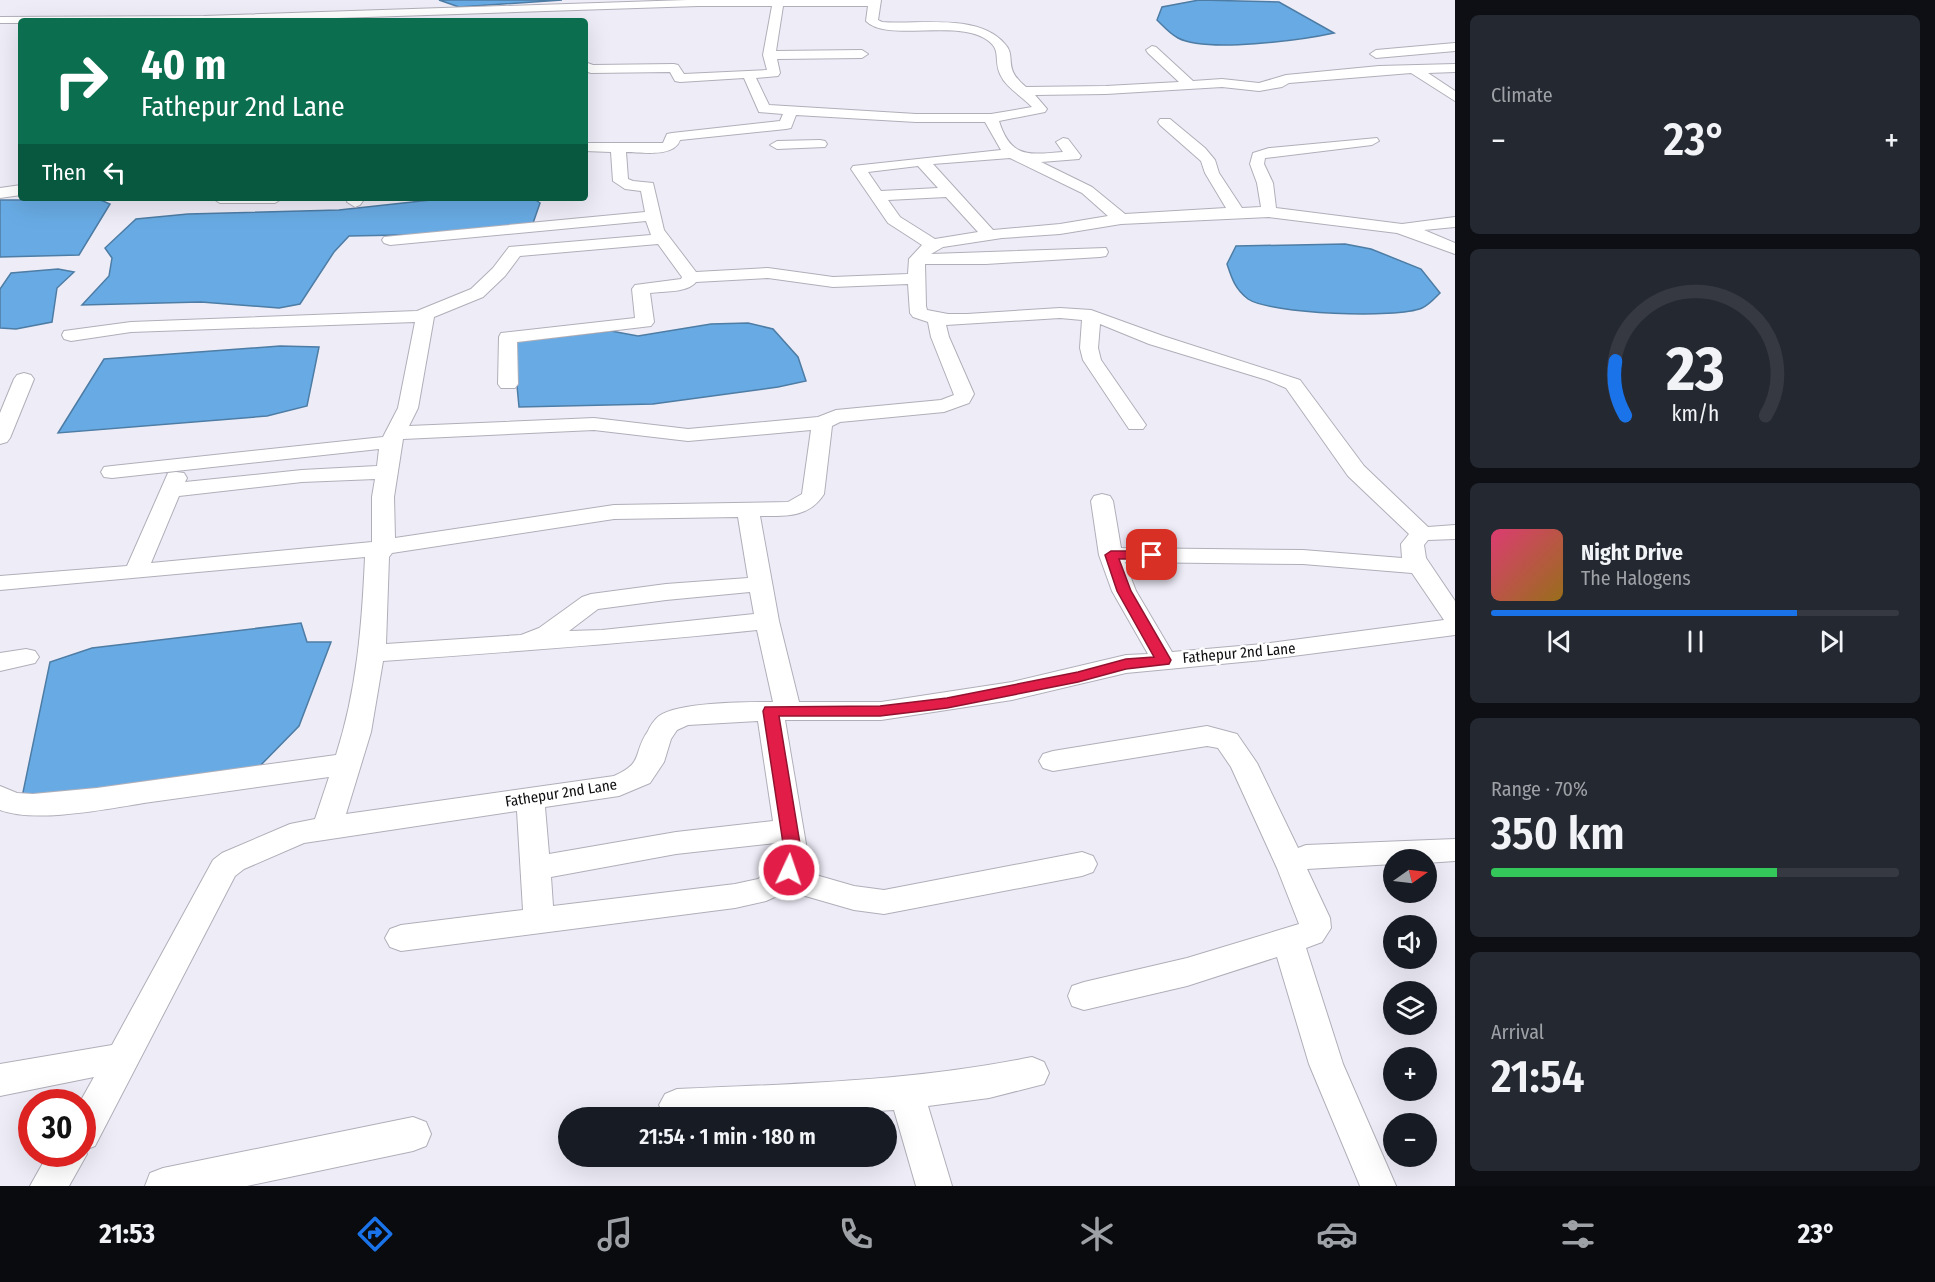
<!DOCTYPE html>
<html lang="en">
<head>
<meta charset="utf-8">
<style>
	body { margin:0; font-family:"Fira Sans Condensed",sans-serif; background:#242831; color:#f1f3f6; height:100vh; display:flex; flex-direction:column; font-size:22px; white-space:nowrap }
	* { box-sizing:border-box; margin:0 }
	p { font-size:20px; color:#9ea1a6 }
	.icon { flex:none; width:33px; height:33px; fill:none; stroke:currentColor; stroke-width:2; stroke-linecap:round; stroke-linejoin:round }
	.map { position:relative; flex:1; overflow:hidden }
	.sheet { display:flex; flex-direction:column; gap:15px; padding:15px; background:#0d0f14; width:480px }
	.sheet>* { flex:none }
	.guide { position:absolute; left:18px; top:18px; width:570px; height:183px; border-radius:6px; box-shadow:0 6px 24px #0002; background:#0b6e4f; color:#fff; overflow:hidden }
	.needle { width:39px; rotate:76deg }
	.buttons { position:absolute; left:1383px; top:849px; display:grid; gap:12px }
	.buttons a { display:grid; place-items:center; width:54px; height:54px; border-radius:50%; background:#171b24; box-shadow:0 6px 24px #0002; font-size:30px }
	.speed { position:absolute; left:18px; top:1089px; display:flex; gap:12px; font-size:30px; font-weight:700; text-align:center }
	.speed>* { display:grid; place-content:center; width:78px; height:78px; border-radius:50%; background:#171b24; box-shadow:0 6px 24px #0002; line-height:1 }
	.speed .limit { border:9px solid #d22; background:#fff; color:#111 }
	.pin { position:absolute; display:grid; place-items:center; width:51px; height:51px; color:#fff; margin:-26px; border-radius:12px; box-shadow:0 3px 9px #0006 }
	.me { position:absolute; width:66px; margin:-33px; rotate:3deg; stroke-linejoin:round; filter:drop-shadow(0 0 4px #0008) }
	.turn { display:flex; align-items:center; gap:21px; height:126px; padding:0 24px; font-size:27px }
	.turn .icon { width:78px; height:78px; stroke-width:2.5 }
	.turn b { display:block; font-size:42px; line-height:51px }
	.then { display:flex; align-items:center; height:57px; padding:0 24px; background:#0003; gap:12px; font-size:22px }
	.big { font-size:45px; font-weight:600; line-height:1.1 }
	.sheet .tile { flex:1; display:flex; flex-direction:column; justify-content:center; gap:9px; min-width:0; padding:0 21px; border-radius:9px; background:#242831 }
	.sheet .dial { align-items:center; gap:0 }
	.dial svg { height:156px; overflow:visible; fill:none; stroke:#363941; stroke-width:7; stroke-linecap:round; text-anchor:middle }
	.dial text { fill:#f1f3f6; stroke:none }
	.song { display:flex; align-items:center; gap:18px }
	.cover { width:72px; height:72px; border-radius:9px; background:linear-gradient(135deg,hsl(340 70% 55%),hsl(40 70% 35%)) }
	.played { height:6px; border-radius:3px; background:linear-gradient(90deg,#1a73e8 75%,#363941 75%) }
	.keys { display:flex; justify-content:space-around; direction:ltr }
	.heat { display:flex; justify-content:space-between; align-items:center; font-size:33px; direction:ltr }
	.charge { height:9px; border-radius:4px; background:linear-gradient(90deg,#34c759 70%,#363941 0) }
	.trip { position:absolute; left:558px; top:1107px; width:339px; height:60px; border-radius:30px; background:#171b24; box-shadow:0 6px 24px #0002; font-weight:600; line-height:60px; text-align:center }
	.dock { display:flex; height:96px; justify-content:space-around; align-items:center; background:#090b0e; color:#9ea1a6 }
	.dock .icon { width:42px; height:42px }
	.dock .selected { color:#1a73e8 }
	.dock b { font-size:27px; color:#f1f3f6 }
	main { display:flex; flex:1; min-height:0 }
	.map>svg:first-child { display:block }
	.water { fill:#68abe4; stroke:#4d7ca4; stroke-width:1.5 }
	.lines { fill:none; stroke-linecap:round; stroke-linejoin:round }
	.street-casing { stroke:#b0afb9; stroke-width:2 }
	.street { fill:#fff; fill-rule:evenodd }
	.route { fill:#e11d48; stroke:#92132f; stroke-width:1.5 }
	.labels { text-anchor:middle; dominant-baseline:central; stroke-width:5; stroke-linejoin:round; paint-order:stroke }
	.street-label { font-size:15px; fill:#0d0d10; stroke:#fff }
</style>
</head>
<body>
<main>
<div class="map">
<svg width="1455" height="1186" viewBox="0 0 1455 1186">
	<rect width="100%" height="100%" fill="#eeecf7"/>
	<!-- water -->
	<g class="water">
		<path d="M439,0H562L459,7Z"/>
		<path d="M1199,0L1279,2L1334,33C1302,40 1206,53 1178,38C1170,34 1163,26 1157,20L1162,7Z"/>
		<path d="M28,198H96L110,204L79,255L0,257V200H25Z"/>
		<path d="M449,198H533L540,203L532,226L451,234L349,236L334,252L300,304L279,308L201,302L82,305L109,276L112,258L105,248L136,219L188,214L339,210Z"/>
		<path d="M1345,244L1371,249L1421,269L1440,293C1435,298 1429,305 1422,308C1397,319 1270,314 1248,299C1235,289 1232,279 1227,264L1236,246Z"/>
		<path d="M58,269L74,272L57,288L52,322L16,329L0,328V289L11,273Z"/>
		<path d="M748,323L773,329L798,357L806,381L778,387L653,404L519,407L513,342L611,331L638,336L711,324Z"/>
		<path d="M280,346L319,347L307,406L267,416L58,433L104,359Z"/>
		<path d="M301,623L307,642H331L299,726L256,770L21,802L50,662L92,648Z"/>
	</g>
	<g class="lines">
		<!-- street casing -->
		<g class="street-casing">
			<g id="street">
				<path d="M687,0H881L878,20L882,22C918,25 977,13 1004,43C1018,57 1001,67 1026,87L1106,86L1179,82L1148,53L1146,50L1152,46L1156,47L1193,81L1222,79L1259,83L1286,75L1379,66L1455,64V72L1428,73L1455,91V101L1411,73L1289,83L1282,87L1259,91L1222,87L1106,94L1035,95L1047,109L1045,112L999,121C1011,160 1031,154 1063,152L1056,142L1063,138L1068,139L1081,156L1079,159L1041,162L1092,187L1125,214L1226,208L1205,173L1201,161L1160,125L1158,122L1160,119H1170L1205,148L1215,160L1219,173L1242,208L1261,207L1257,183L1250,164L1253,153L1269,148L1377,138L1379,141L1372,145L1265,158L1264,164L1273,183L1276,208L1402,224L1455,217V227L1424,230L1455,243V254L1397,233L1269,217L1121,224L1060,234L1002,238L943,247L931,254L1106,248L1108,252L1106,256L1100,257L986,264H925L926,306L927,310L948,314H967L1060,308L1091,310L1163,336L1300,380L1364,466L1428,527L1455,525V539L1428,540L1424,545L1426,558L1455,601V635L1263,660L1126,673L1012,700L881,720H785L807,850L802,871L854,886L884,890L1082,852L1093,856L1097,864L1093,872L1082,876L884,914L854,910L788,891L766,901L735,908L401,951L390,947L385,938L390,929L401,925L523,910L517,811L304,843L244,869L235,876L95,1146L85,1150L87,1154L69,1186H30L48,1154H82V1102H80L94,1077L0,1096V1064L112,1045L213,860L222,853L290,824L315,819L329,777C270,785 210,794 151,802C111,808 37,824 0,810V786L17,793L33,794L97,788L336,755C357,690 362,625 365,557L0,590V576L127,566L168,473L176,472L184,473L187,478L185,482L302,470L377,466L379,449L112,478L104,477L101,472L104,467L112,466L383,437L398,408L415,322L131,332L71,341L64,339L62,335L64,331L131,322L417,311L471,289L493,268L509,247L651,235L646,221L390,245L384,243L382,240L384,237L645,212L641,191L625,189L613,181L611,152L585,151V143H663L667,134L672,133L780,121L783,114L759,112L744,78L680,82L675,81L670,72L591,73L585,71V62L593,65L674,64L678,65L684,74L767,70L763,55L772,6H698L249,21H21V23H0V17L204,16ZM783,6H868L866,21C886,42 953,20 984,38C1003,49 993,58 1000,74C1006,88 1022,96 1032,107L991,114H916L769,105L756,78L778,76L780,73L777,59L862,58L868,54L862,50L776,51ZM796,115L916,122H985L1001,150L853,166L851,169L888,223L922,245L909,259L908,274L833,277L768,268L696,272L664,230L653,183L633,181L628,179L626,152C641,152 674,158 680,140L786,129L791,128ZM1010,158L1082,193L1108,216L1060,224L993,230L933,164ZM918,166L938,188L881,191L868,172ZM946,197L978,232L935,239L900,217L888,200ZM658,244L682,277L681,279L635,285L632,289L635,318L501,333L499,337L498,384L501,388H515L518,384L517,342L651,326L654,322L650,293C664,291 687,293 696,282L768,278L833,287L908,284L910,313L913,317L928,322L931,337L954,395L941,400L836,410L818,417L688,429L594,418L409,426L418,408L434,317L483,297L505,276L520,256ZM1060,318L1082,320L1080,348L1083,360L1129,429H1143L1146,425L1101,360L1098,348L1100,324L1149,344L1267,380L1286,388L1348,476L1409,534L1401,544L1402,558L1303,550L1121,548L1113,501L1110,496L1102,494L1094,496L1091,501L1099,555L1112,591L1148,654L1126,655L1012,682L881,702H799L779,621L760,516C785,516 809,518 824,494L832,426L840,422L944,412L969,403L974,394L949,337L946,325ZM594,430L688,441L811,430L802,494L788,502L614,505L395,538L394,497L403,439ZM375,479L372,497V542L151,563L179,496L302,482ZM738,517L748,578L666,584L591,594L582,597L539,628L521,635L386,644L389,557L392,553L614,519ZM1125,562L1303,564L1412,573L1444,620L1263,644L1172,652L1136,591ZM750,592L754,614L602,630L569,631L598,609L666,600ZM757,630L773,702C746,702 679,702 659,716C655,719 650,726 648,731C632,754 645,762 614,776L346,814L371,732L383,661C508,652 632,643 757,630ZM758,721L773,821L676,832L549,854L545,807L619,796L650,783L664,762L671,739L677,730L688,725ZM776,843L774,867L758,879L735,884L553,906L551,877L676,854Z"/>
				<path d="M1455,43V51L1376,58L1370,54L1376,50Z"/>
				<path d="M820,140L825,141L827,144L825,147L777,149L770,145L777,141Z"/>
				<path d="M21,185V195L0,198V188Z"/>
				<path d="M212,198H283L275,203H220Z"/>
				<path d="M349,198H365L360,205L355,207L347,202Z"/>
				<path d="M24,373L31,375L34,379L10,438L7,442L0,444V413L14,379L17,375Z"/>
				<path d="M26,649L35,651L39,657L35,663L0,671V653Z"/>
				<path d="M1207,726L1237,734L1257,763L1298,848L1306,845L1455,839V861L1426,863V860H1394V864L1307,869L1330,918L1331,928L1322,942L1306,948L1343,1064L1396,1186H1360L1309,1064L1277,957L1187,986L1084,1010L1072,1006L1068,996L1072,986L1084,982L1187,958L1299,924L1277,868L1231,767L1218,748L1207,746L1053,771L1043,768L1039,761L1043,754L1053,751Z"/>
				<path d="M1032,1057L1044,1062L1049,1073L1044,1084L989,1098L928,1106L952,1186H916L894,1110L762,1118H667L665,1116L659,1105L665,1094L677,1089C796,1084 915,1081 1032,1057Z"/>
				<path d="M413,1117L426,1122L431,1134L426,1146L413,1151L247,1186H145L150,1173L163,1168Z"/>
			</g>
		</g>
		<!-- street -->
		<use href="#street" class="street"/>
	</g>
	<!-- route -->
	<path class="route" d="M1111,551H1152L1158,555L1152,559H1119L1131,591L1171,660L1169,664L1126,669L1078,682L947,708L880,716H779L801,850L795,875L789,877L783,875L781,870L784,850L763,711L765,707L880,706L947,698L1078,672L1126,659L1154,657L1117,591L1105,555Z"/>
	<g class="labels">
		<!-- street labels -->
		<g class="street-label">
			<text transform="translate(1239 653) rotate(-5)">Fathepur 2nd Lane</text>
			<text transform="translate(561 793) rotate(-9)">Fathepur 2nd Lane</text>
		</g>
	</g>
</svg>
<div class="buttons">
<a><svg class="needle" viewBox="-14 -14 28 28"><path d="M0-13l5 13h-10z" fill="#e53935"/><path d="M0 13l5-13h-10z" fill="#9ea1a6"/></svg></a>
<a><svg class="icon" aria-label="sound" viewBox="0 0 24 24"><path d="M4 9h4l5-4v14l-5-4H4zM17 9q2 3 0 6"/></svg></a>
<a><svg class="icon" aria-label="layers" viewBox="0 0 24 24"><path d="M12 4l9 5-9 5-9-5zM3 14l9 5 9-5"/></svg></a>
<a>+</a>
<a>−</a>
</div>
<div class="speed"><div class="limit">30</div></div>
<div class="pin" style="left:1152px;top:555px;background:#d93025"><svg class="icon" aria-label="arrive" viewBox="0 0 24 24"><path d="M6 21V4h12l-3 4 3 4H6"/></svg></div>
<svg class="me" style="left:789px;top:870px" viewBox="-20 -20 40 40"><circle r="17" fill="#e11d48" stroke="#fff" stroke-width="3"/><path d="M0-11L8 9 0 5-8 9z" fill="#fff"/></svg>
<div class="trip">21:54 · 1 min · 180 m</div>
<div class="guide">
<div class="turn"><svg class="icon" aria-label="right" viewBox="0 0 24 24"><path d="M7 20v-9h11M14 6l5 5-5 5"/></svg><div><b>40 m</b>Fathepur 2nd Lane</div></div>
<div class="then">Then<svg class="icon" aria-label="left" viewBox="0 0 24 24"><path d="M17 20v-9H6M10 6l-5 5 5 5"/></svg></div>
</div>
</div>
<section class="sheet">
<div class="tile"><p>Climate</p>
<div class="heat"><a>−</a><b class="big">23°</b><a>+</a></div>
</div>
<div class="tile dial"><svg viewBox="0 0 100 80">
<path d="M14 69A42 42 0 1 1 86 69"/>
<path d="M14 69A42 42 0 0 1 9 41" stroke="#1a73e8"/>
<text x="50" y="56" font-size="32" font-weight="700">23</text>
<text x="50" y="72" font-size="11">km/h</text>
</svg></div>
<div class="tile">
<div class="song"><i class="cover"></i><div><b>Night Drive</b><p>The Halogens</p></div></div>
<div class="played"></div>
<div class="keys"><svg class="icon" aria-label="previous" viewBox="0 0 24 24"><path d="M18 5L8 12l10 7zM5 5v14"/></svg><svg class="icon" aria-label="pause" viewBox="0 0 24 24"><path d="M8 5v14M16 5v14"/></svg><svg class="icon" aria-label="next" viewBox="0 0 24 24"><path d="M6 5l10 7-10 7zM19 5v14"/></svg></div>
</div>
<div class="tile"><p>Range · 70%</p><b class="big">350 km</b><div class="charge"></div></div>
<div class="tile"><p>Arrival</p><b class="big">21:54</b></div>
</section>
</main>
<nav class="dock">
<b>21:53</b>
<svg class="icon selected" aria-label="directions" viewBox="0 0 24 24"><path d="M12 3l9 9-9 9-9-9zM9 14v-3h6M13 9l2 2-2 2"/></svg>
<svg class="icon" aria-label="music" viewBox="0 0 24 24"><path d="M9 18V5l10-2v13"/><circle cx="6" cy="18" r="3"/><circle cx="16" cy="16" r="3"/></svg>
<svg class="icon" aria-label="phone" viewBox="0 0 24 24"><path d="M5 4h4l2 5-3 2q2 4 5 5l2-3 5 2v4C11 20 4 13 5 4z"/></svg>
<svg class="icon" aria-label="climate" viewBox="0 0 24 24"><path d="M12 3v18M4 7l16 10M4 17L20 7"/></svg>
<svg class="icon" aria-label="car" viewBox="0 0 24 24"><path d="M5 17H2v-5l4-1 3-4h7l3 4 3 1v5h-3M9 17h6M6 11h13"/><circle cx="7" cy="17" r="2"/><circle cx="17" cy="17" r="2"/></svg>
<svg class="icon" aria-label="filters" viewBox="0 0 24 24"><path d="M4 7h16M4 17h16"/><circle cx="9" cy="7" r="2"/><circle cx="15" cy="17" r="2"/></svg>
<b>23°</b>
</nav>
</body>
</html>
